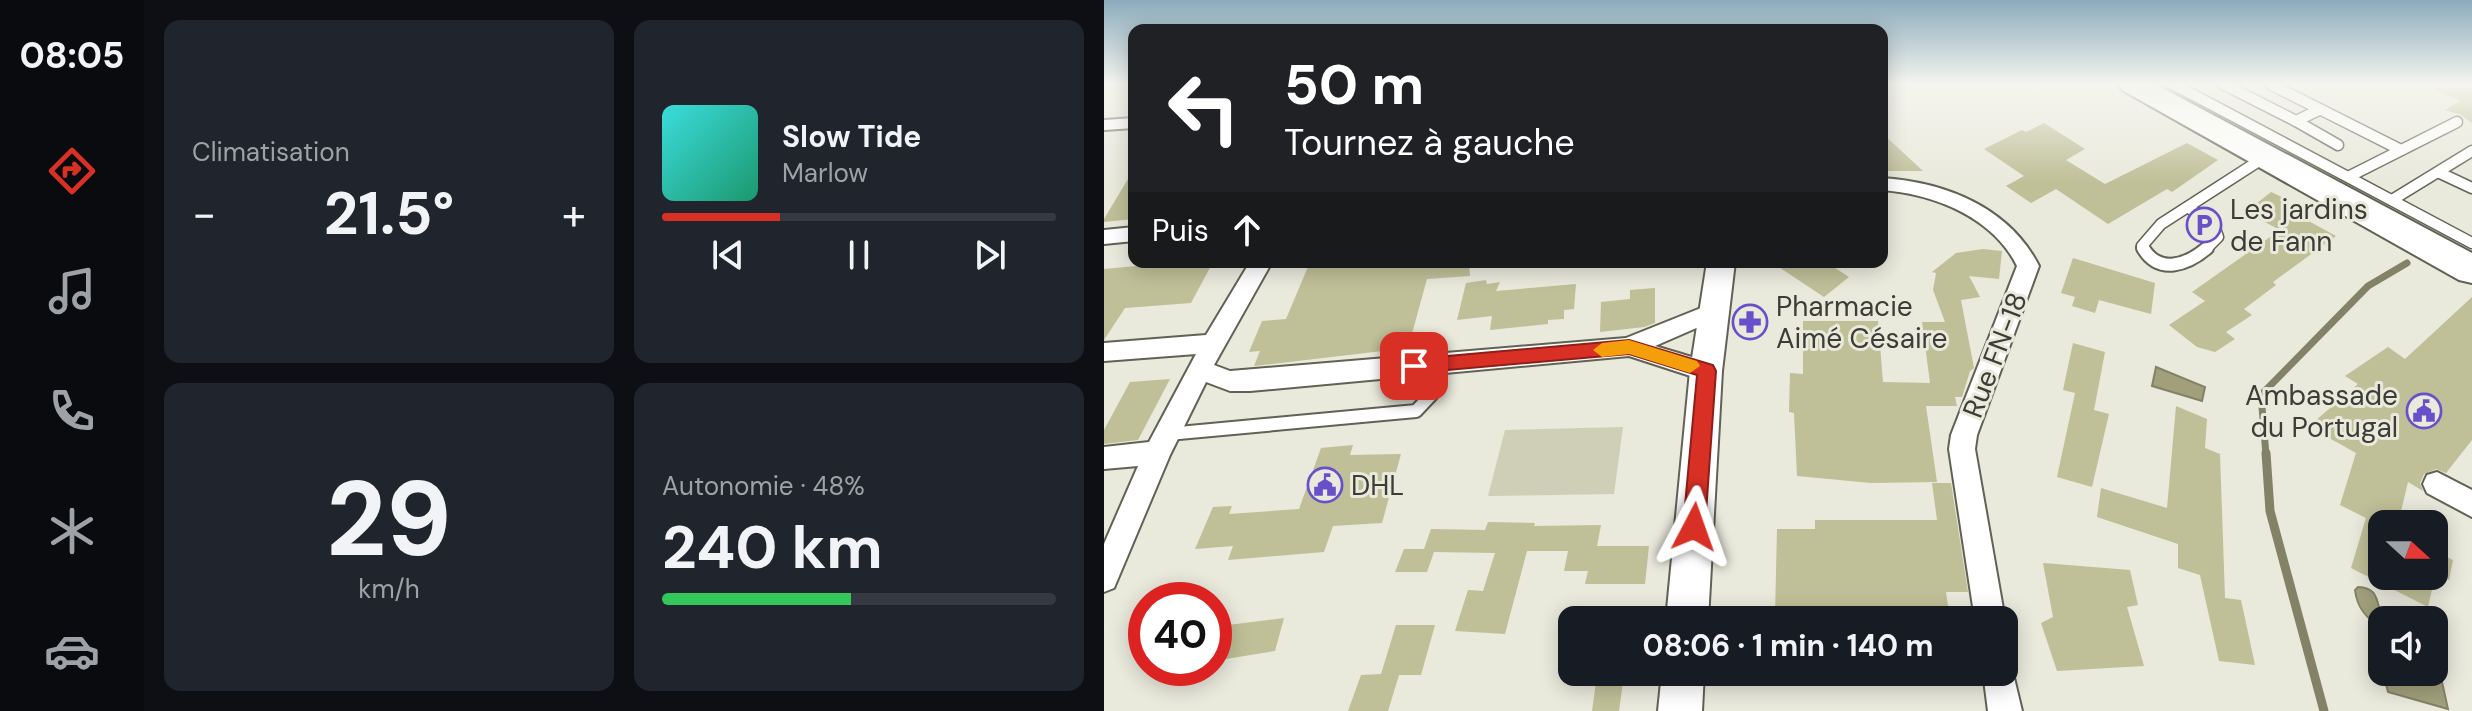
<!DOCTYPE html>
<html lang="fr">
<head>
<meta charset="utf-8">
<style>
	body { margin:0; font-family:"DM Sans",sans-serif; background:#20242c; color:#f1f3f6; height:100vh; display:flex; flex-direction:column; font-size:30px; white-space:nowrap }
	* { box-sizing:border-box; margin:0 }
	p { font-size:26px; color:#9ea1a6 }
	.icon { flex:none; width:44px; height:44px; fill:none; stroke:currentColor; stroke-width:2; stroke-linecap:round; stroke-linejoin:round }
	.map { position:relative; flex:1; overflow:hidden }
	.sheet { display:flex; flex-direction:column; gap:20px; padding:20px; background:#0d0f14; width:960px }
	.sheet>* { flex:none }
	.guide { position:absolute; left:24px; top:24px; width:760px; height:244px; border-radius:16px; box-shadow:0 4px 20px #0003; background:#202124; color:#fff; overflow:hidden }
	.needle { width:52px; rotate:111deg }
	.fabs { position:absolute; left:1264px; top:510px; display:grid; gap:16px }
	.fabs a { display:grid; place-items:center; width:80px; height:80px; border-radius:16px; background:#171b24; box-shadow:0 4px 20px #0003; font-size:40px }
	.speed { position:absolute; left:24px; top:582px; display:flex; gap:16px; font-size:40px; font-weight:700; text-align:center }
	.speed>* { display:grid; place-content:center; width:104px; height:104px; border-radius:50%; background:#171b24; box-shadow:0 4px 20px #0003; line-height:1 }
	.speed .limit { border:12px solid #d22; background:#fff; color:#111 }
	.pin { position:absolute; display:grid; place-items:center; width:68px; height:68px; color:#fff; margin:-34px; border-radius:16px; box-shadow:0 4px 12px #0006 }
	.me { position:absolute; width:88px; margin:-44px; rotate:4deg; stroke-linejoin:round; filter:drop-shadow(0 0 6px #0008) }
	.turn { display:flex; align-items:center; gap:28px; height:168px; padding:0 24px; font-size:36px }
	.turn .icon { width:104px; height:104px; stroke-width:2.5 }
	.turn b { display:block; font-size:56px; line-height:68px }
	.then { display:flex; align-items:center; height:76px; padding:0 24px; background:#0003; gap:16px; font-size:30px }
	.big { font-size:60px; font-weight:700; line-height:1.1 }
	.sheet .card { flex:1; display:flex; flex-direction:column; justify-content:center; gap:12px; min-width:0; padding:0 28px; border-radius:16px; background:#20242c }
	.sheet .dial { align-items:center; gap:0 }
	.dial b { font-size:104px; line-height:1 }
	.song { display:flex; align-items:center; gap:24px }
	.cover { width:96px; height:96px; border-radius:12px; background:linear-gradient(135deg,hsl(180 70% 55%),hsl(160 70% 35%)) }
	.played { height:8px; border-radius:4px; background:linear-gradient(90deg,#d93025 30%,#363941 30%) }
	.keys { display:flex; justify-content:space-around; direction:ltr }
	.heat { display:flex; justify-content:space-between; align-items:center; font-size:44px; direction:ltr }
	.charge { height:12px; border-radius:6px; background:linear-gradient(90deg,#34c759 48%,#363941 0) }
	.sheet .tiles { flex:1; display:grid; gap:20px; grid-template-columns:repeat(2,1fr) }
	.trip { position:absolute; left:454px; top:606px; width:460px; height:80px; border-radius:16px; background:#171b24; box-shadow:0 4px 20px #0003; font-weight:700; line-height:80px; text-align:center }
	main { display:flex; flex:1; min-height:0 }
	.dock { display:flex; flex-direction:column; width:144px; justify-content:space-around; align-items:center; background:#090b0e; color:#9ea1a6 }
	.dock .icon { width:56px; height:56px }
	.dock .on { color:#d93025 }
	.dock b { font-size:36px; color:#f1f3f6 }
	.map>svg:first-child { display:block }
	.green { fill:#cfcfb7 }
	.water { fill:#a1a07b; stroke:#838267; stroke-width:2 }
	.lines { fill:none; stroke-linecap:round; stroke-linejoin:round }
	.stream-far1 { stroke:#838267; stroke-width:7 }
	.stream { stroke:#838267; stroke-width:9 }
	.building { fill:#bfbf98 }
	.lane-far1-casing { stroke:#616155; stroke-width:13 }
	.lane-casing { stroke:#616155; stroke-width:16 }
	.street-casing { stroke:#616155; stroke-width:4 }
	.secondary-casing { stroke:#616155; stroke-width:4 }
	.highway-casing { stroke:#616155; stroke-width:4 }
	.lane-far1 { stroke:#fff; stroke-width:10 }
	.lane { stroke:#fff; stroke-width:12 }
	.street { fill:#fff; fill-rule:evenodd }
	.secondary { fill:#fff; fill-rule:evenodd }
	.highway { fill:#fff; fill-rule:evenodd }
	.route { fill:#d93025; stroke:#8d1f18; stroke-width:2 }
	.slow { fill:#f59e0b }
	.labels { text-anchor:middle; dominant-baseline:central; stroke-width:6; stroke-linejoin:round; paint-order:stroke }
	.poi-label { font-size:28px; fill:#3d3d38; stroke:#e9e9dc; text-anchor:start }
	.street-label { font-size:28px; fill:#3d3d38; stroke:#e9e9dc }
</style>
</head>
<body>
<main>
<nav class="dock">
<b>08:05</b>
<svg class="icon on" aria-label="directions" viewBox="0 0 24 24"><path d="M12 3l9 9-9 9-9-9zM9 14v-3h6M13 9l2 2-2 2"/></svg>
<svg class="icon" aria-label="music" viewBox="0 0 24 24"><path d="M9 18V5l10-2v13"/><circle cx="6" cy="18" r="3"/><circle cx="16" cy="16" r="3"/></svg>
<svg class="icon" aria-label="phone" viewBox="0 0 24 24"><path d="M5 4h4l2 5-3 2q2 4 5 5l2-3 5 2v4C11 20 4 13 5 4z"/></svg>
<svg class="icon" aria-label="climate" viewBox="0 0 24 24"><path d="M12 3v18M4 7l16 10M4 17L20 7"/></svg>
<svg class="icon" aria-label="car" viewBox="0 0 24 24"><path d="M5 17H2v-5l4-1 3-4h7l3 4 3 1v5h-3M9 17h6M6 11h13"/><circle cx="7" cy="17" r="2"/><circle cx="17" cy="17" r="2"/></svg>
</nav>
<section class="sheet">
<div class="tiles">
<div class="card"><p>Climatisation</p>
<div class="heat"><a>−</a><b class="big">21.5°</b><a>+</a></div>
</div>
<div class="card">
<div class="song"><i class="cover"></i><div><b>Slow Tide</b><p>Marlow</p></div></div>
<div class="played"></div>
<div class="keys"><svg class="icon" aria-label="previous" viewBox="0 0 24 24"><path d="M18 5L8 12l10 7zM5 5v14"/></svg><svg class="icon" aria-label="pause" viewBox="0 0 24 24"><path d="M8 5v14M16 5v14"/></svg><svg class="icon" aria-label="next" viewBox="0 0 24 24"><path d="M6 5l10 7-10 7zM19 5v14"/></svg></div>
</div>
<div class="card dial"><b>29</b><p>km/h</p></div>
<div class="card"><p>Autonomie · 48%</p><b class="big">240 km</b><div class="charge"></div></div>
</div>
</section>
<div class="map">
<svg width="1368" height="711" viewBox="0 0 1368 711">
	<rect width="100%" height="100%" fill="#e9e9dc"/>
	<!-- green -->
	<path class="green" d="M519,427L510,494L384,496L401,430Z"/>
	<!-- water -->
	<g class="water">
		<path d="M1052,367L1101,387L1098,401L1048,386Z"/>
		<path d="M1254,587C1275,588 1272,601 1278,617L1284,620H1278V627C1262,619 1253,608 1251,590Z"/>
		<path d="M1279,672H1301L1338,682L1344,709L1284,692Z"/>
	</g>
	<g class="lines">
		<!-- stream-far1 -->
		<path class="stream-far1" d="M1162,455L1157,395L1264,286L1303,263"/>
		<!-- stream -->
		<path class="stream" d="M1162,453L1166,511L1220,711"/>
	</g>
	<!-- building -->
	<g class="building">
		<path d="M1319,84H1368V123L1357,115L1341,110L1356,101Z"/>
		<path d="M940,123L981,149L962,160L1001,184L1083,143L1114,160L1068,192L1063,189L1004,224L952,189L927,203L902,186L920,176L880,149L918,130L922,132Z"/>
		<path d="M778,133L819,171H778Z"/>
		<path d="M30,169V219L0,222V219Z"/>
		<path d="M1167,192L1184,200L1177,206L1232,236L1169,282L1172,285L1140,309L1148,315L1122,332L1131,339L1111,352L1093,347L1065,325L1101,301L1088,292L1176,230L1142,212Z"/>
		<path d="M879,249L898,251L895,279L865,276L876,297L857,300L870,368L866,371L858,397H851L853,406H822L833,482L767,483L693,476L690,413L685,412L686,373L699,374V321H774L779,382L826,383L818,322H841L829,290L832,273L828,272L852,253Z"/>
		<path d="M969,258L1051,283L1047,314L995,300L991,313L968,306L971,297L957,293Z"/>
		<path d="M75,262H109L87,303L21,308L0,340V269Z"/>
		<path d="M206,262H365L366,276L323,279L304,348L150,366L156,351L145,352L158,321L182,319Z"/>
		<path d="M667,262H722L745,277L720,297Z"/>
		<path d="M382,280L383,284L396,282L392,291L472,284L470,309L460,310V319L444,320V324L386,330L388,316L353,320L362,283Z"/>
		<path d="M551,288V323L540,327L496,332L497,302L526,299V290Z"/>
		<path d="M1368,297V440L1342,473L1332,469L1320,474L1316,483L1319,491L1304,482L1294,524H1278V576H1331L1324,607L1247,568L1262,518L1236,505L1252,453L1218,434L1223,429L1211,421L1254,384L1241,376L1284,347L1301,359Z"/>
		<path d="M969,343L1001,352L990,410L1005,414L988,487L953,477L971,393L959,390Z"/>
		<path d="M66,379L34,440L0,444V430L26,382Z"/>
		<path d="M1072,406L1103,419L1101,448L1116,454L1121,598L1137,600L1151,665L1115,661L1096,575L1074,568V544L993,517L997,488L1063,508Z"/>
		<path d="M249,445L246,455L297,454L278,523L229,526L220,552L124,560L129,546L91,549L109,507L128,506L125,514L195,509L217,448Z"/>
		<path d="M828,483H847L864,592H842L846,620L671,616L673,529H711V520H833Z"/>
		<path d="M384,522L431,523L430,526L497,525L493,546H545L541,584H481L484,571H460L464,551H423L401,634L351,631L364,590L379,591L391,553L330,552L323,572H291L300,549H320L327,529L381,530Z"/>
		<path d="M1330,551L1349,560L1345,580L1330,572Z"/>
		<path d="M939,563L1026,570L1034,605L1023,607L1040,666L953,671L937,623L949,617Z"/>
		<path d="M180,618L171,651L116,660L124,625Z"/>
		<path d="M292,625H331L317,675H295L284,711H244L257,675L277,674Z"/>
		<path d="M493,675H520L515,711H488Z"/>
	</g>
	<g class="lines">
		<!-- lane-far1 casing -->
		<g class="lane-far1-casing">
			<g id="lane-far1">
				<path d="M1069,84L1368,243"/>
				<path d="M1119,84L1192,121L1215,110"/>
				<path d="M1166,84L1297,150"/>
				<path d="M1192,121L1234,145"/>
				<path d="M1336,173L1368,188"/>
				<path d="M1246,176L1353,122"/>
				<path d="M1288,200L1368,151"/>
				<path d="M1085,208L1110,226L1114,237L1101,250"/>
				<path d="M1040,250L1038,246L1057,224L1161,157"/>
			</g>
		</g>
		<!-- lane casing -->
		<g class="lane-casing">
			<g id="lane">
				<path d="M1039,248C1055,275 1083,265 1103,248"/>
				<path d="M64,434L312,411L328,394L337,364"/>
			</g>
		</g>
		<!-- street casing -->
		<g class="street-casing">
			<g id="street">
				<path d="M30,118V128L0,130V120Z"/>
				<path d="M778,178C841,182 905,207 935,266L873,435L871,449L901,620L900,623V620H871L845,449L847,435L913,266C889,217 830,194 778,190Z"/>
				<path d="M30,227V241L0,244V230Z"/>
				<path d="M146,262H168L110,365L126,371L522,338L612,302L620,304L623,310L620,316L551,346L611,364L614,371L611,378L602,381L525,356L146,391H126L102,382L66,455L10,588L0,592V544L34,466L0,469V447L45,442L92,354L0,361V343L102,335Z"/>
				<path d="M1333,472L1368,490V517L1323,493L1319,484L1323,475Z"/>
				<path d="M900,658L906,661L918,711H884L879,672H900Z"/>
			</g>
		</g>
		<!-- secondary casing -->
		<g class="secondary-casing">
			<g id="secondary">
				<path d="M603,262H631L618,371L604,620H562L586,371Z"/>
				<path d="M558,672H600L598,711H554Z"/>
			</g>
		</g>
		<!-- highway casing -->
		<g class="highway-casing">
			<path id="highway" d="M1014,84H1051L1368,253V283L1355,280L1018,90Z"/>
		</g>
		<!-- lane-far1 -->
		<use href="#lane-far1" class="lane-far1"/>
		<!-- lane -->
		<use href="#lane" class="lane"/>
		<!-- street -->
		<use href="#street" class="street"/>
		<!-- secondary -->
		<use href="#secondary" class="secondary"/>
		<!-- highway -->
		<use href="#highway" class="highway"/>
	</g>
	<!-- sky -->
	<linearGradient id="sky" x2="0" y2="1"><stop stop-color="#8bacbc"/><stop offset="0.46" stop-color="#f5f5ef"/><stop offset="1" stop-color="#f5f5ef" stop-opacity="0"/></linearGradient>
	<rect width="1368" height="183" fill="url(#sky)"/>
	<!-- route -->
	<path class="route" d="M525,340L609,365L612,371L601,527L598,534L590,536L583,534L579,527L593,375L525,354L310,373L301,366L310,359Z"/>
	<!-- slow -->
	<path class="slow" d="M525,340L593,361L596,366L586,373L525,354L498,357L489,350L498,343Z"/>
	<!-- icons -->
	<defs>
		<g id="parking-ring" transform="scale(1.8)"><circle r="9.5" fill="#e9e9dc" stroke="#6850ca" stroke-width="1.5"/><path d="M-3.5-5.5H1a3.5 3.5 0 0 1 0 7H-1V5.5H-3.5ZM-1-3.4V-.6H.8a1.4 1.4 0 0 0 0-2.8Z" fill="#6850ca"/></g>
		<g id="pharmacy-ring" transform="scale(1.8)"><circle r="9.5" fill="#e9e9dc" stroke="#6850ca" stroke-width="1.5"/><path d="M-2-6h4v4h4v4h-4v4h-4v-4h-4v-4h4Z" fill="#6850ca"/></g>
		<g id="civic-ring" transform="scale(1.8)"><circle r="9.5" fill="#e9e9dc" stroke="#6850ca" stroke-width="1.5"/><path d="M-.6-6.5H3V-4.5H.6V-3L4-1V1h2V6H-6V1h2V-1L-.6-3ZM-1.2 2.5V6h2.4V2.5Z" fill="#6850ca"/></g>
	</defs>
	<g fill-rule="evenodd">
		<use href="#parking-ring" x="1100" y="225"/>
		<use href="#pharmacy-ring" x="646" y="322"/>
		<use href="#civic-ring" x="1320" y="411"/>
		<use href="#civic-ring" x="221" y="485"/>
	</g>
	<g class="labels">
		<!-- poi labels -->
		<g class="poi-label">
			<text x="1126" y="209">Les jardins<tspan x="1126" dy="32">de Fann</tspan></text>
			<text x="672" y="306">Pharmacie<tspan x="672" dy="32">Aimé Césaire</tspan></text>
			<text x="1294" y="395" text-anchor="end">Ambassade<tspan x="1294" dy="32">du Portugal</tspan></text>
			<text x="247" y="485">DHL</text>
		</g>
		<!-- street labels -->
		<g class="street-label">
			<text transform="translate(891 355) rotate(-69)">Rue FN-18</text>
		</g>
	</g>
</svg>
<div class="fabs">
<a><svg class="needle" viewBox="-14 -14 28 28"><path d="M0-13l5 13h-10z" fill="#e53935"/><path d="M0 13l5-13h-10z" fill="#9ea1a6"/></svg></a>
<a><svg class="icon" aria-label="sound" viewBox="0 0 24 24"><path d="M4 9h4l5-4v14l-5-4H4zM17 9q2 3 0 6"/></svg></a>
</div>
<div class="speed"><div class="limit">40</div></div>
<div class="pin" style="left:310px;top:366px;background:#d93025"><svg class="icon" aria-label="arrive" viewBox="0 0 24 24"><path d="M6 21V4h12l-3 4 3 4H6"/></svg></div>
<svg class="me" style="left:590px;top:527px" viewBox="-20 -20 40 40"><path d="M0-17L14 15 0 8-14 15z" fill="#d93025" stroke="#fff" stroke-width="4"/></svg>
<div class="trip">08:06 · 1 min · 140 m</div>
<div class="guide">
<div class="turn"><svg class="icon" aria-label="left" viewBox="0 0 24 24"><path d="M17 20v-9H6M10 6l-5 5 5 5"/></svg><div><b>50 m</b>Tournez à gauche</div></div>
<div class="then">Puis<svg class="icon" aria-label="ahead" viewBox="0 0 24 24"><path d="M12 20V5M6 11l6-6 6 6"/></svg></div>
</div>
</div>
</main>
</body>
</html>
